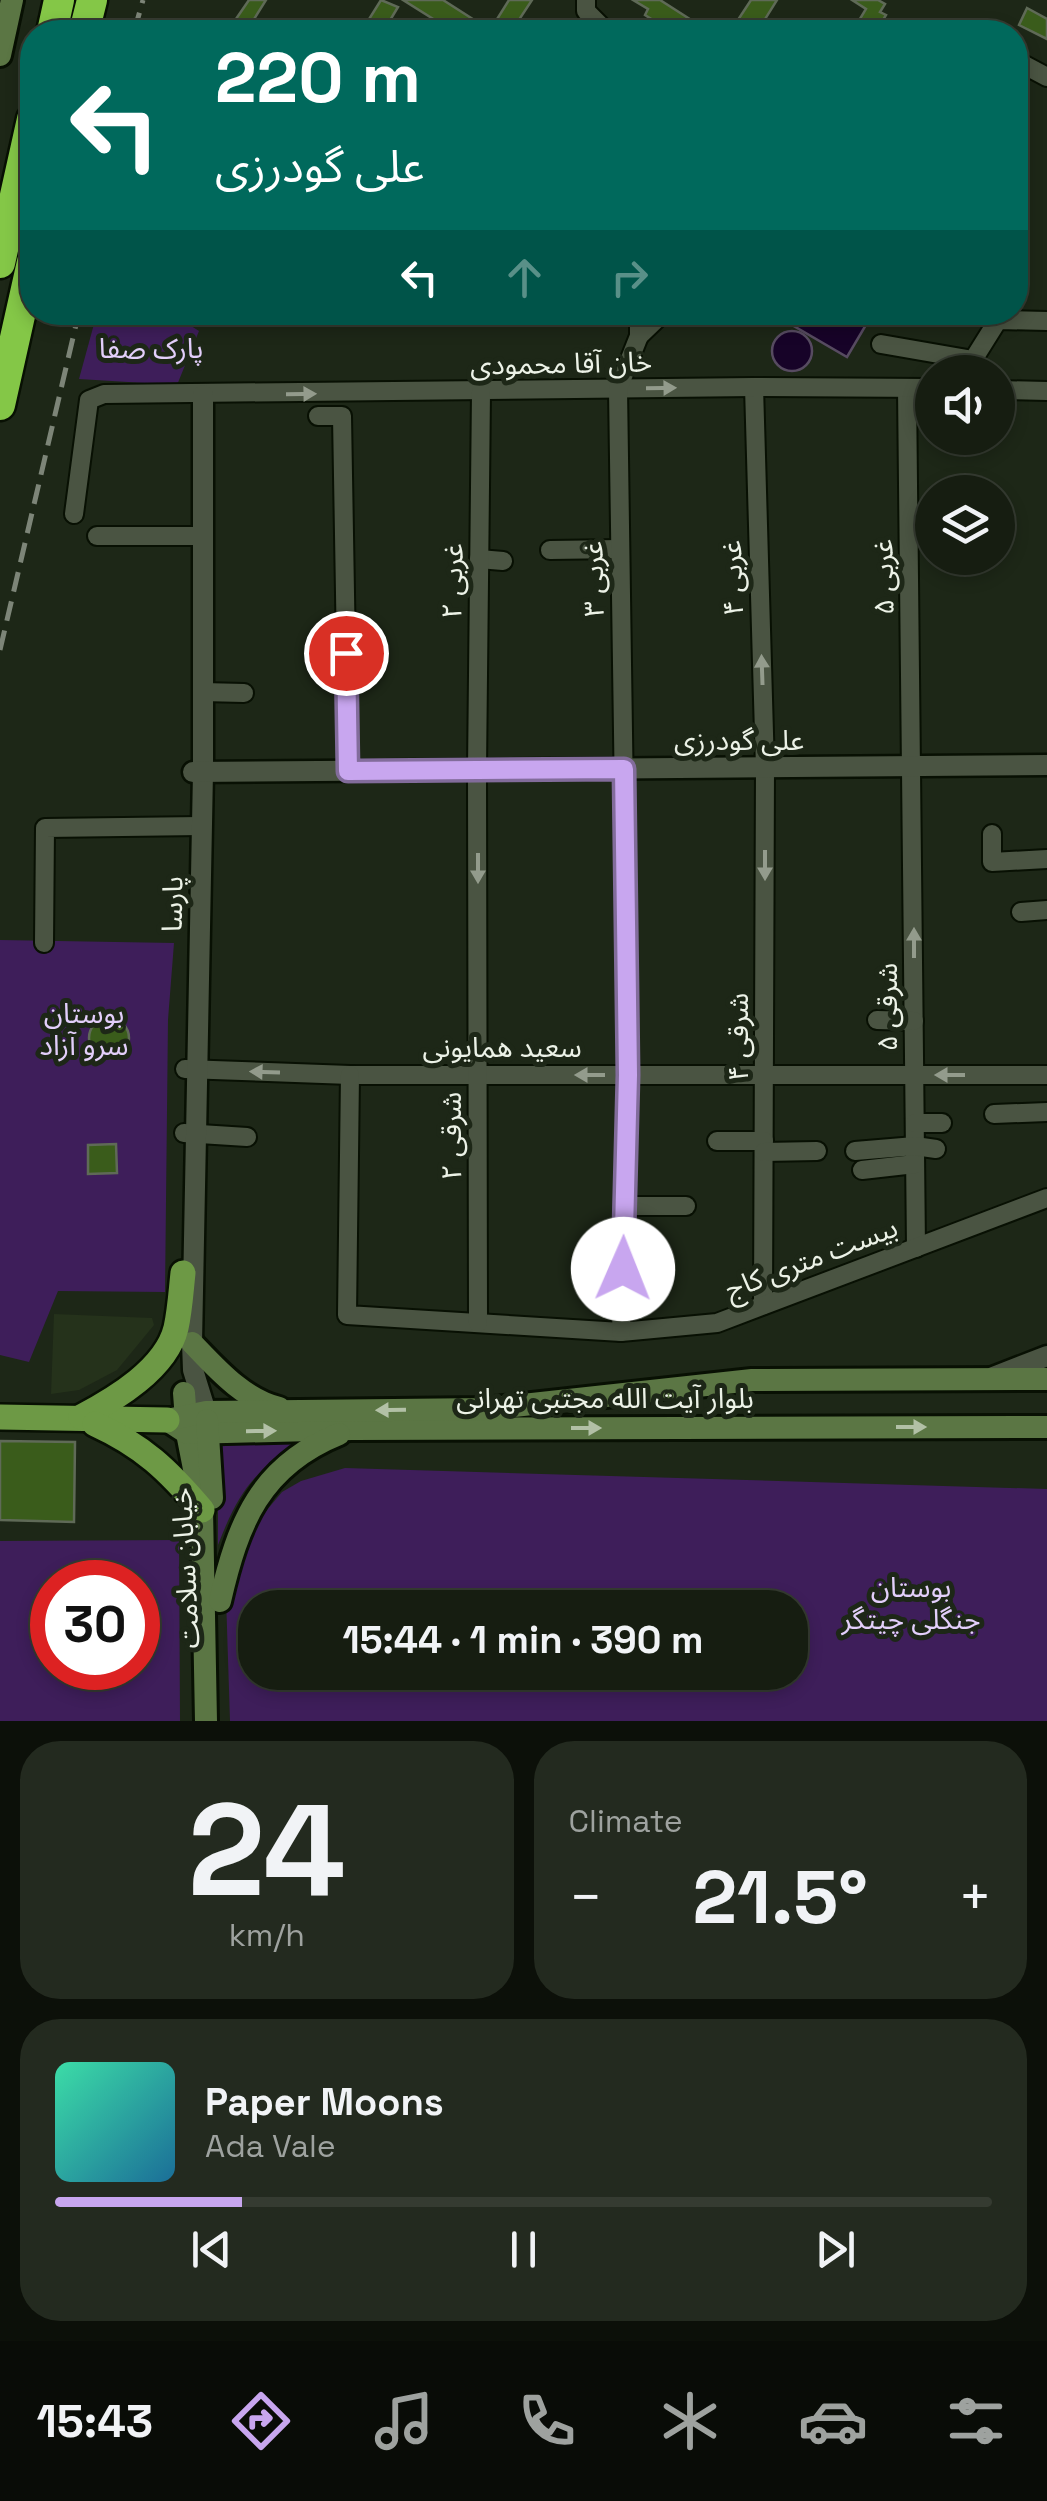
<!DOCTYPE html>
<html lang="en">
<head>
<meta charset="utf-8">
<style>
	body { margin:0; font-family:"Space Grotesk","Noto Sans Arabic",sans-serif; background:#232a1f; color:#f1f3f6; height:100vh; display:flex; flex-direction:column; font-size:38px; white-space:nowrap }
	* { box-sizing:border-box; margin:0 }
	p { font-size:32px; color:#9ea29f }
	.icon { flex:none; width:55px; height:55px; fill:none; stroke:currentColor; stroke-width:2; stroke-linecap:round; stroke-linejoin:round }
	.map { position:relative; height:1721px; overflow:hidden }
	.side { display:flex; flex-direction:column; gap:20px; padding:20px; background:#0c1009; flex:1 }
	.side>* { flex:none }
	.top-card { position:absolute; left:20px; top:20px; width:1008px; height:305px; border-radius:40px; box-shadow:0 5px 15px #0003,0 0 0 2px #353b31; background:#00695c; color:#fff; overflow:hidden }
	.controls { position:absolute; left:915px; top:355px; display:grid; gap:20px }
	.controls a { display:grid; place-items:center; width:100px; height:100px; border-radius:50%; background:#161d11; box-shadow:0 5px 15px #0003,0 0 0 2px #353b31; font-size:50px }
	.speed { position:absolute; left:30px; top:1560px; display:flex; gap:20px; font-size:50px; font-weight:700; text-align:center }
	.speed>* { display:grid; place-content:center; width:130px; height:130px; border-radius:50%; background:#161d11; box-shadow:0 5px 15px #0003,0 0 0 2px #353b31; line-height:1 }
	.speed .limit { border:15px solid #d22; background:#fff; color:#111 }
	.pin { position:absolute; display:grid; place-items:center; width:85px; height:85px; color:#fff; margin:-42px; border:5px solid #fff; border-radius:50%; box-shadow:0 2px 10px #0007 }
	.me { position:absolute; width:110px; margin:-55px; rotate:1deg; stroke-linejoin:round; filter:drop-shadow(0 0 8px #0008) }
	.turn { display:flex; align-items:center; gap:35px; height:210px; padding:0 30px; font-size:45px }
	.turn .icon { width:130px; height:130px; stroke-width:2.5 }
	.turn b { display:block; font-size:70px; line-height:85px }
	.lanes { display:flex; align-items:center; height:95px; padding:0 30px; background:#0003; justify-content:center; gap:50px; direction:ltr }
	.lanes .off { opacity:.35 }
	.big { font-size:75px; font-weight:800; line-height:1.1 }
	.side .tile { flex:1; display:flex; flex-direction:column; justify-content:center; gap:15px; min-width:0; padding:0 35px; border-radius:40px; background:#232a1f }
	.side .dial { align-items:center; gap:0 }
	.dial b { font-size:130px; line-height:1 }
	.song { display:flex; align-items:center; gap:30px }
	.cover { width:120px; height:120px; border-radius:15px; background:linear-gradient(135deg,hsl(160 70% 55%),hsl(200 70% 35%)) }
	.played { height:10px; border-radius:5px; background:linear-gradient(90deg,#c8a6ef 20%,#353b31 20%) }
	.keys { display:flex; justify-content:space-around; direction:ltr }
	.heat { display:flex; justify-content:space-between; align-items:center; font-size:55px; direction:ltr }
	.side .tiles { flex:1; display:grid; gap:20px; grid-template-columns:1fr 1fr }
	.tile:last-child { grid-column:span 2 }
	.trip { position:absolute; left:238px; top:1590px; width:570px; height:100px; border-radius:40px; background:#161d11; box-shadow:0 5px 15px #0003,0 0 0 2px #353b31; font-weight:800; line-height:100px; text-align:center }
	.dock { display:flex; height:160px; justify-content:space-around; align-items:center; background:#090c07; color:#9ea29f }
	.dock .icon { width:70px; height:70px }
	.dock .selected { color:#c8a6ef }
	.dock b { font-size:45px; color:#f1f3f6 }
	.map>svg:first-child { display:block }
	.built { fill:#25321b }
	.green { fill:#3e1e5a; fill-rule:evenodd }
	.water { fill:#170328; stroke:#574b61; stroke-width:2.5 }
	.building { fill:#3a5c1b; stroke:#5f6a57; stroke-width:2.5 }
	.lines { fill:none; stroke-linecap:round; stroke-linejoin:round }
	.minor-casing { stroke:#081003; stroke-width:22 }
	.tertiary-casing { stroke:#081003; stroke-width:25 }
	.secondary-casing { stroke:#081003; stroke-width:28 }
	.primary-casing { stroke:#081003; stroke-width:30 }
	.motorway-casing { stroke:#081003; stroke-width:35 }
	.minor { stroke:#4a5442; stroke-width:18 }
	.tertiary { stroke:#4a5442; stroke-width:20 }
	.secondary { stroke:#5b7644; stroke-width:22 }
	.primary { stroke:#6d9945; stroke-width:25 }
	.motorway { stroke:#84c747; stroke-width:30 }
	.rail { stroke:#7d8578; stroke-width:5; stroke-dasharray:20 10; stroke-linecap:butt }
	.oneway { fill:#939b8c }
	.oneway2 { fill:#b2c0a6 }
	.route-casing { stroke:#826c9b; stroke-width:25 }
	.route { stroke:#c8a6ef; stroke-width:18 }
	.labels { text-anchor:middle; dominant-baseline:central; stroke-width:10; stroke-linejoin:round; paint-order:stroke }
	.park-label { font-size:28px; fill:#e3cffb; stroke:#1d2717 }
	.street-label { font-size:28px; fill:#ecf2e7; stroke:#1d2717 }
</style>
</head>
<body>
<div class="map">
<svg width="1047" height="1721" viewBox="0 0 1047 1721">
	<rect width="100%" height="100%" fill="#1d2717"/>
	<!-- built -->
	<path class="built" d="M54,1314L152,1318L154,1325L117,1370L79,1390L51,1394Z"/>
	<!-- green -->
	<g class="green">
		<path d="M97,313H171L199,331L177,385L79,379Z"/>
		<path d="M0,940L174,943L168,1020L165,1292L58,1291L29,1362L0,1355Z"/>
		<path d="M315,1438C259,1461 239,1490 218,1545V1443Z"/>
		<path d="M345,1468L1047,1489V1721H230L226,1597L250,1530L282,1492L301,1481ZM255,1608H790V1672H255Z"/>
		<path d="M179,1540L180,1721H0V1541ZM52,1582H138V1668H52Z"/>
	</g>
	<!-- water -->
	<g class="water">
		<path d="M793,313V312L873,313L847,357L787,322Z"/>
		<circle cx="792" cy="351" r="20"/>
	</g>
	<!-- building -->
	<g class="building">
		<path d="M249,0H266L251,24L264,32H227Z"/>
		<path d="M381,0L398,7L383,32H361Z"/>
		<path d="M403,0H443L493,32H454Z"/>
		<path d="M509,0H532L511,32L494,24Z"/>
		<path d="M633,0H660L710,32H672L645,15L648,9Z"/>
		<path d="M751,0H777L757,32H730Z"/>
		<path d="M852,0H878L885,4L880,12L886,15L876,32H852L866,9Z"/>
		<path d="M1027,8L1047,19V39L1019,25Z"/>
		<circle cx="109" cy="1038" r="20"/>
		<path d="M116,1144L117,1173L88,1174V1145Z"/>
		<path d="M0,1441L75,1442L74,1522L0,1520Z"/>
	</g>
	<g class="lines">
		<!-- minor casing -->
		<g class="minor-casing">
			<g id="minor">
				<path d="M586,0V11L607,32"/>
				<path d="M1015,60L1047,77"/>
				<path d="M639,336L664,312"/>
				<path d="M881,344L973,360L998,320L1047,321"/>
				<path d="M754,387L765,768L763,1305"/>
				<path d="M907,388L916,1248"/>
				<path d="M998,390L1047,391"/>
				<path d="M318,416H342L348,771"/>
				<path d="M74,514L89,400L104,394L754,387L932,388"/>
				<path d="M97,536H203"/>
				<path d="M550,550L620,549"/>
				<path d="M479,559L503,561"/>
				<path d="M202,692L244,693"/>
				<path d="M992,834V862L1047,859"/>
				<path d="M1021,912L1047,910"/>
				<path d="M44,943L45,828L201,826"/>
				<path d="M877,1020L914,1021"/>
				<path d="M185,1069L350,1075H1047"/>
				<path d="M350,1075L347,1315L621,1332L717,1323L1047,1198"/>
				<path d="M994,1114L1047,1112"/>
				<path d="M915,1123H942"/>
				<path d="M184,1133L247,1137"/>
				<path d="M717,1141H764"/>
				<path d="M855,1151L915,1146L936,1149"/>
				<path d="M764,1152L817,1151"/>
				<path d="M862,1170L915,1164"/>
				<path d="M625,1206H686"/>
				<path d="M478,1323L477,770L481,392"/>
				<path d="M621,1332L628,1075L618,389L639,336V312"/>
			</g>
		</g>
		<!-- tertiary casing -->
		<g class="tertiary-casing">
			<g id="tertiary">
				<path d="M203,395V772L192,1343L193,1370L206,1412"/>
				<path d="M193,772L1047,765"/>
				<path d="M993,1377L1047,1356"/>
			</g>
		</g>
		<!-- secondary casing -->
		<g class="secondary-casing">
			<g id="secondary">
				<path d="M0,55L12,0"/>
				<path d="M192,1343C217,1369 243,1399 279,1408"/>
				<path d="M184,1393L187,1433L202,1510L206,1721"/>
				<path d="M167,1420L187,1433L352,1429L1047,1427"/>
				<path d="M167,1420L206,1412L486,1409L752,1380L1047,1379"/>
				<path d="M207,1420L212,1498"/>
				<path d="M220,1601C238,1523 260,1466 339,1434"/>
			</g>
		</g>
		<!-- primary casing -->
		<g class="primary-casing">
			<g id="primary">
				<path d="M0,1417L167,1420"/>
				<path d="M81,1417C115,1399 166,1369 176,1328C180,1310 181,1291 183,1273"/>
				<path d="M95,1424C143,1446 168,1470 202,1510"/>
			</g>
		</g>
		<!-- motorway casing -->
		<g class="motorway-casing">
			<g id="motorway">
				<path d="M52,32L59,0"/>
				<path d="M84,32L92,0"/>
				<path d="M0,263L32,119"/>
				<path d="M0,405L32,262"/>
			</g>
		</g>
		<!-- minor -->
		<use href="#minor" class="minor"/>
		<!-- tertiary -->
		<use href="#tertiary" class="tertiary"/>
		<!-- secondary -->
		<use href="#secondary" class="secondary"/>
		<!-- primary -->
		<use href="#primary" class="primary"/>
		<!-- motorway -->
		<use href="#motorway" class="motorway"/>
		<!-- rail -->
		<g class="rail">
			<path d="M134,32L143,0"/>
			<path d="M0,650L79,312"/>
		</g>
	</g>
	<!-- one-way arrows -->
	<defs><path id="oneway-solid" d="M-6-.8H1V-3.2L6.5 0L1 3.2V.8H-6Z" transform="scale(2.5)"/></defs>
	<g class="oneway">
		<use href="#oneway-solid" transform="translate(661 388) rotate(-1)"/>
		<use href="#oneway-solid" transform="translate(301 394) rotate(-1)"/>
		<use href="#oneway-solid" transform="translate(762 670) rotate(-92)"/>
		<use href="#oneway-solid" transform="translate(765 865) rotate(90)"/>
		<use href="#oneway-solid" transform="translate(478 868) rotate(90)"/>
		<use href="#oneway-solid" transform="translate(914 943) rotate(-90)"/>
		<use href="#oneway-solid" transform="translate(265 1072) rotate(-178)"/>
		<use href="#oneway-solid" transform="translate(590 1075) rotate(-180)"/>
		<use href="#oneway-solid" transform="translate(950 1075) rotate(-180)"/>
	</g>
	<g class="oneway2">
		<use href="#oneway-solid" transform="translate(391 1410) rotate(179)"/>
		<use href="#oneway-solid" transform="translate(911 1427)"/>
		<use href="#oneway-solid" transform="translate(586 1428)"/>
		<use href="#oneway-solid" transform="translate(261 1431) rotate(-1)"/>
	</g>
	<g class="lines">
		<!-- route casing -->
		<g class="route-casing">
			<path id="route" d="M346,653L348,771L624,769L628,1075L623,1269"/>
		</g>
		<!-- route -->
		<use href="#route" class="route"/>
	</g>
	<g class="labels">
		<!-- park labels -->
		<g class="park-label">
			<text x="151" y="348">پارک صفا</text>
			<text x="84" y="1013">بوستان<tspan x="84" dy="32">سرو آزاد</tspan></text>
			<text x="911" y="1587">بوستان<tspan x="911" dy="32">جنگلی چیتگر</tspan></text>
		</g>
		<!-- street labels -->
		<g class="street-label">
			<text transform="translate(561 363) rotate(-1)">خان آقا محمودی</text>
			<text transform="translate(883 577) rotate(-91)">۵ غربی</text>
			<text transform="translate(732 578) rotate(-92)">۴ غربی</text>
			<text transform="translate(593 579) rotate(-91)">۳ غربی</text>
			<text transform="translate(452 581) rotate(-89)">۲ غربی</text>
			<text x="739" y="740">علی گودرزی</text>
			<text transform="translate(172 904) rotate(-89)">پارسا</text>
			<text transform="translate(887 1007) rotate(-90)">۵ شرقی</text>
			<text transform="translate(738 1037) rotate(-90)">۴ شرقی</text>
			<text x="502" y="1047">سعید همایونی</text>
			<text transform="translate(451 1136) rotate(-90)">۲ شرقی</text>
			<text transform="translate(811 1258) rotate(-21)">بیست متری کاج</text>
			<text x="605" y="1398">بلوار آیت الله مجتبی تهرانی</text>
			<text transform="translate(185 1568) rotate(-93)">خیابان سلامت</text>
		</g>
	</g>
</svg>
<div class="controls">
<a><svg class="icon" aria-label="sound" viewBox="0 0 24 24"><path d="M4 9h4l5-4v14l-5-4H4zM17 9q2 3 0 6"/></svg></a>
<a><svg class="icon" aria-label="layers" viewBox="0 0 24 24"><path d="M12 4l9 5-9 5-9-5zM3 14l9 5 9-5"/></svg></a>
</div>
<div class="speed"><div class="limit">30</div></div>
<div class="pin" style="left:346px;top:653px;background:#d93025"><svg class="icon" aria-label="arrive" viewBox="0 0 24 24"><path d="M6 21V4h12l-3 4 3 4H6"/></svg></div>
<svg class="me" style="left:623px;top:1269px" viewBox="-20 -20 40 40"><circle r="19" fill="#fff"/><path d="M0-13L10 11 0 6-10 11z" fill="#c8a6ef"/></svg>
<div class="trip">15:44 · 1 min · 390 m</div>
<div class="top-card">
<div class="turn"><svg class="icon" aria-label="left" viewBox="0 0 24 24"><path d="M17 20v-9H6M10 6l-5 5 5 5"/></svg><div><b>220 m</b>علی گودرزی</div></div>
<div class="lanes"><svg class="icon" aria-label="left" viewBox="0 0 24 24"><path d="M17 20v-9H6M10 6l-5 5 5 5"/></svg><svg class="icon off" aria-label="ahead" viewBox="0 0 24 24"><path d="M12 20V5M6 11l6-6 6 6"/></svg><svg class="icon off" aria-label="right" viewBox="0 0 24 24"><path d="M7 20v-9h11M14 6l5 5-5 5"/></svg></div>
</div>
</div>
<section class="side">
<div class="tiles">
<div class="tile dial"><b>24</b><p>km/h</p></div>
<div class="tile"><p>Climate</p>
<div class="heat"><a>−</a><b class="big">21.5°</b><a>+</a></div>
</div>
<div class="tile">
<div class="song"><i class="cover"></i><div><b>Paper Moons</b><p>Ada Vale</p></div></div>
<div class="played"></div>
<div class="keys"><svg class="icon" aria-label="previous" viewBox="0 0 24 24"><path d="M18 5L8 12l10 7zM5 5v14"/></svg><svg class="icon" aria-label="pause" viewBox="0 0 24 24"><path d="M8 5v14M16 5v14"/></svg><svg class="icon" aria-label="next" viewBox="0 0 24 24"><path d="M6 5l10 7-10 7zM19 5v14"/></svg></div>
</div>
</div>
</section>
<nav class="dock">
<b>15:43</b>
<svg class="icon selected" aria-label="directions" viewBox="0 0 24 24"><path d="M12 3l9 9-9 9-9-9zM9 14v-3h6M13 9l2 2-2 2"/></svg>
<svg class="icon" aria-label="music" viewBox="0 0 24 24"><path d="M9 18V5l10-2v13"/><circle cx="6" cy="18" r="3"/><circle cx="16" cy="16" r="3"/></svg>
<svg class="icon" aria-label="phone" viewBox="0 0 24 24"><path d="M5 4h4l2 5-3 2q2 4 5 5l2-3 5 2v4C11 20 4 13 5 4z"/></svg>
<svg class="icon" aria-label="climate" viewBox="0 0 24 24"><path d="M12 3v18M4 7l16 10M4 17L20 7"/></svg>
<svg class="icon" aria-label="car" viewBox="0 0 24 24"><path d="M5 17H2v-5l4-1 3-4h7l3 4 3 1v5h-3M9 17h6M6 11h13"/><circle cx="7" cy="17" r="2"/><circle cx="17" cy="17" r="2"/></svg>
<svg class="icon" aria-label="filters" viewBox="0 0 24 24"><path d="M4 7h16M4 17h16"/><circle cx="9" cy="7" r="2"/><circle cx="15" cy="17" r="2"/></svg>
</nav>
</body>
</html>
